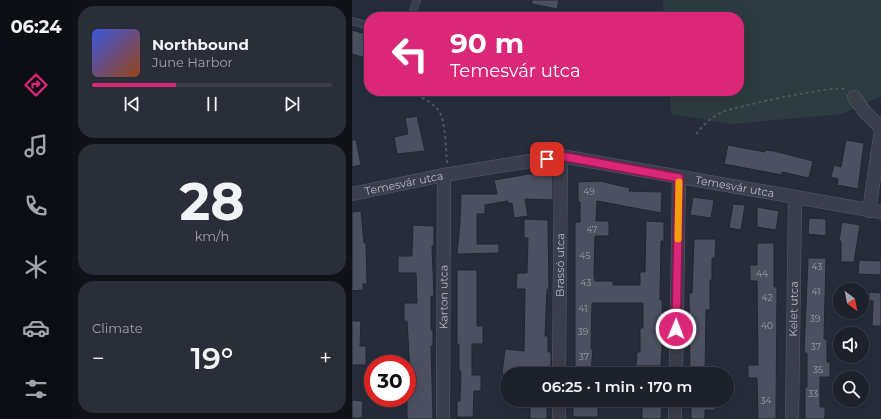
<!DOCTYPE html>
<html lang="en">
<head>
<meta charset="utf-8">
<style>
	body { margin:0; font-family:Montserrat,sans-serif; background:#2a2e38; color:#f1f3f6; height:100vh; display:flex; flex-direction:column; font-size:15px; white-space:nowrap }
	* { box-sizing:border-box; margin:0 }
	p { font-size:13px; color:#a0a3a9 }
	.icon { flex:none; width:22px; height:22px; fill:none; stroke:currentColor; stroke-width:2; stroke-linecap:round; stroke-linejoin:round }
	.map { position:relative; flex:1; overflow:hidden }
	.details { display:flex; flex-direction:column; gap:6px; padding:6px; background:#101218; width:280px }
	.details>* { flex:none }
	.guide { position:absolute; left:12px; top:12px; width:380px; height:84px; border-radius:16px; box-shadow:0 4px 16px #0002,0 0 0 1px #3b3e48; background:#db2777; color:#fff; overflow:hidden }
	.needle { width:26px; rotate:148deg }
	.fabs { position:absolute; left:481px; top:283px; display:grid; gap:8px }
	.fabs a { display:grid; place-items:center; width:36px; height:36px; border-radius:50%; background:#1d212c; box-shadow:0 4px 16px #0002,0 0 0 1px #3b3e48; font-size:20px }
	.speed { position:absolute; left:12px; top:355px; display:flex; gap:8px; font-size:20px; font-weight:700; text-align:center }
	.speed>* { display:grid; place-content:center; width:52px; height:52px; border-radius:50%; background:#1d212c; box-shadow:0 4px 16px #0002,0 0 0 1px #3b3e48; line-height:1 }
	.speed .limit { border:6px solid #d22; background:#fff; color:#111 }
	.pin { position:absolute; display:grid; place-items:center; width:34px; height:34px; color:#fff; margin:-17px; border-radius:8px; box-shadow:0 2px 6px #0006 }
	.me { position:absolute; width:44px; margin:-22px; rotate:1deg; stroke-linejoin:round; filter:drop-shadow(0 0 3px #0008) }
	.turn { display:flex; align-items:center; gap:14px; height:84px; padding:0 20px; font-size:18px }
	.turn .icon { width:52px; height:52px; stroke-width:2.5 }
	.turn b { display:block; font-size:28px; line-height:34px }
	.big { font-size:30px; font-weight:600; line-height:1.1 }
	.details .card { flex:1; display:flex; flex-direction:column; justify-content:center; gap:6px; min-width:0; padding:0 14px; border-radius:16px; background:#2a2e38 }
	.details .dial { align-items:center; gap:0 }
	.dial b { font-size:52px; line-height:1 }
	.song { display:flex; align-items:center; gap:12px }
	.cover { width:48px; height:48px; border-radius:6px; background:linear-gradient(135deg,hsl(230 70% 55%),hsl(20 70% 35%)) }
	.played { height:4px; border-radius:2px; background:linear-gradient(90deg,#db2777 35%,#3b3e48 35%) }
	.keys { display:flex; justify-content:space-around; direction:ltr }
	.heat { display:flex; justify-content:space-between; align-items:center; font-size:22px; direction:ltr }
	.trip { position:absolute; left:148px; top:367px; width:234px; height:40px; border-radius:20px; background:#1d212c; box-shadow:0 4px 16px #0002,0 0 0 1px #3b3e48; font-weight:600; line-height:40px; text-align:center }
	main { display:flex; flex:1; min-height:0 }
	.menu { display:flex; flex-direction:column; width:72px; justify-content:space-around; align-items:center; background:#0c0d12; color:#a0a3a9 }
	.menu .icon { width:28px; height:28px }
	.menu .active { color:#db2777 }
	.menu b { font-size:18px; color:#f1f3f6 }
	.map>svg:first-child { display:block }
	.green { fill:#2d3c40 }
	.building { fill:#4c5061; stroke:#222532 }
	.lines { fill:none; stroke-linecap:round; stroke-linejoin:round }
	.lane-casing { stroke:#595c69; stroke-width:8 }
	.street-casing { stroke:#595c69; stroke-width:14 }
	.path { stroke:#4b585d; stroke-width:2; stroke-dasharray:3 3; stroke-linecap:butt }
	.lane { stroke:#3b3e4b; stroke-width:7 }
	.street { stroke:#3b3e4b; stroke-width:13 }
	.route-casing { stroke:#8e194d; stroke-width:10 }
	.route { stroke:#db2777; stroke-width:7 }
	.slow { stroke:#f59e0b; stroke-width:7 }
	.labels { text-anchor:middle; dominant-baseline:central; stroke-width:3; stroke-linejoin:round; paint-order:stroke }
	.number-label { font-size:9px; fill:#9ca0ad }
	.street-label { font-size:11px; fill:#b6bac6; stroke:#202330 }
</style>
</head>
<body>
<main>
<nav class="menu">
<b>06:24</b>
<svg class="icon active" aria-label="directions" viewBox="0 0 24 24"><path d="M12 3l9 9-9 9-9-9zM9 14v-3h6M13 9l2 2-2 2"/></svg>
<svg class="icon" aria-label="music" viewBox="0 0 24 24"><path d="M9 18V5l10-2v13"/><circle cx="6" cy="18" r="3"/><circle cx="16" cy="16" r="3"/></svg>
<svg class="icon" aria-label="phone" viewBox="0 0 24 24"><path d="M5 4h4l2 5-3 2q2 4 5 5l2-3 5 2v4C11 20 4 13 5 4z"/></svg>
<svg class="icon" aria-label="climate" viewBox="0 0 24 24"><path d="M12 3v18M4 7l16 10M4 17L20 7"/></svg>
<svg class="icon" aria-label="car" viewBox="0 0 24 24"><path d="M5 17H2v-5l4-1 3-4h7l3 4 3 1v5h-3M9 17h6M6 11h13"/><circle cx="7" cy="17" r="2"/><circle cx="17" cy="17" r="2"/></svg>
<svg class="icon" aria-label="filters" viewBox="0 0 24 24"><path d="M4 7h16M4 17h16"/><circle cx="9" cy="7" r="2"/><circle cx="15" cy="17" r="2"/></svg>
</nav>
<section class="details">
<div class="card">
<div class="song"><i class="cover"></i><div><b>Northbound</b><p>June Harbor</p></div></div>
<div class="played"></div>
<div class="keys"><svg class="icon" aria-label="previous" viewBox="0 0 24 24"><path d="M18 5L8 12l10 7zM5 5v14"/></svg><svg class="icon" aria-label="pause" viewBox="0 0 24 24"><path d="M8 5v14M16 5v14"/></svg><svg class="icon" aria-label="next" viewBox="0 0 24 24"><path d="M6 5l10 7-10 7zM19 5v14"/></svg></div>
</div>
<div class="card dial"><b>28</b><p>km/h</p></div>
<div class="card"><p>Climate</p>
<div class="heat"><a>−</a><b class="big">19°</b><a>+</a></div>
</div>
</section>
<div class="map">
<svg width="529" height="419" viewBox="0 0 529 419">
	<rect width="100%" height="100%" fill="#272c3b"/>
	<!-- green -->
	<path class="green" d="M311,0H529V97L524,98L490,114L380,124L319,114L318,91H387V17H312Z"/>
	<!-- building -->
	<g class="building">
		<path d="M180,0H207L205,9L180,4Z"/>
		<path d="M0,30L17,35V59L0,54Z"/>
		<path d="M65,116L73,151L45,154L42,137L56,134L53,118Z"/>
		<path d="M0,140H4L9,165L0,167Z"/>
		<path d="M494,140L512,143L506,189L485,185L486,179L479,177L482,165L489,167Z"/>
		<path d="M376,145L413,152V150L422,151L461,161L457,178L430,172V175L372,164Z"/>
		<path d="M177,174H201V200L173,199L176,216L162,218L160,203L156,204V201L133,205V214H125V244H147V253L105,254L108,223L109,194H145L142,180Z"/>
		<path d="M248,181L278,188L277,191L310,192L309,213L245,201L244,221H257V236H243L242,275L243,281H261V285H288V272H293L294,221L312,222V241H309L308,300H310L311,328L309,366H284L285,352H288V328H291V303H240L239,349H241L239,374H223V222H228V202H226V182Z"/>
		<path d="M341,197L362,200L359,218L338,215Z"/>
		<path d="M381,204L393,205L389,230L377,228Z"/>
		<path d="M405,207L427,211L424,230L405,227Z"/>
		<path d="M9,211L12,243H14L15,284H11V290L0,291V212Z"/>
		<path d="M457,218L474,219V236L456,234Z"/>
		<path d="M172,219L196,220L197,289H195L193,336H196V352H199V373L161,372V374H150L153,349L172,351L173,289H164L165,273H175L176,238H172Z"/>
		<path d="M490,222L508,225L502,262H489V241H487Z"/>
		<path d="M61,225L82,226V246H80L82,296H79V330H81V346H79L81,419H55V388H59L55,321H52V303H65L64,273H46V256H60Z"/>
		<path d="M342,239H364L363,258H360V280H358V310H354L353,374H338L337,293H340Z"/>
		<path d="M405,243H422V287H425L424,419H406L405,378H396V365H406L405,281H398V265H405Z"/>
		<path d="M456,258H474L472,339H475V362H478V377H468V407H473V419H453V387H455V353H452Z"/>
		<path d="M507,260L529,261V275L506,274Z"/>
		<path d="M105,270H125V326H131V344H120V375H129V391H122L121,417H105V401H108L109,371H107V344H105Z"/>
		<path d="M517,292L529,293V326H520L521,301H517Z"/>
		<path d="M0,321H9L8,346H14V365H0Z"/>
		<path d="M0,400L11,401L10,418H0Z"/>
		<path d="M226,400H236V403H246V417H221V402H226Z"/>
		<path d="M339,400H363V410H353V419H339Z"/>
		<path d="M178,401L195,402V419H178Z"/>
		<path d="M296,402H310L309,419H290V406H296Z"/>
	</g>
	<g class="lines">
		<!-- lane casing -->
		<g class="lane-casing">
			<g id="lane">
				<path d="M59,17L65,0"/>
				<path d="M0,21L17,26"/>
			</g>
		</g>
		<!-- street casing -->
		<g class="street-casing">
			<g id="street">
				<path d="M502,97L513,112L529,128"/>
				<path id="s1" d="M0,194L92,175L209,156L529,212"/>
				<path d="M517,211L529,130"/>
				<path id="s2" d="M207,374L209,156"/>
				<path d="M324,374L327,178"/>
				<path id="s3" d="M91,419L92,175"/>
				<path d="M207,419V400"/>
				<path d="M323,419V400"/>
				<path id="s4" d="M440,419L443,198"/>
			</g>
		</g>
		<!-- path -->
		<g class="path">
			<path d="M53,91C66,96 80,100 88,113C93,120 94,152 95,163"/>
			<path d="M344,134C351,126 359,117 370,112C386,106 482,85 494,89"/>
		</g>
		<!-- lane -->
		<use href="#lane" class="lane"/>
		<!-- street -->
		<use href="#street" class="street"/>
	</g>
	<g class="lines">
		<!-- route casing -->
		<g class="route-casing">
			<path id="route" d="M195,159L209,156L327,178L324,329"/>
		</g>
		<!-- route -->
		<use href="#route" class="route"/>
		<!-- slow -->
		<path class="slow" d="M326,239L327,182"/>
	</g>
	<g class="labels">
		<!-- number labels -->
		<g class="number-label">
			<text x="237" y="191">49</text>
			<text x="240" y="229">47</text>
			<text x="233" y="255">45</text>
			<text x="465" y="266">43</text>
			<text x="410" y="273">44</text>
			<text x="234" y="282">43</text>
			<text x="464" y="291">41</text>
			<text x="415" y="297">42</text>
			<text x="231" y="308">41</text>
			<text x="463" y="318">39</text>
			<text x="415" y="325">40</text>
			<text x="231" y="331">39</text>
			<text x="464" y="346">37</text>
			<text x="232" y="356">37</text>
			<text x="466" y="369">35</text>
			<text x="461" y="393">33</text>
			<text x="414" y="400">34</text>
		</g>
		<!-- street labels -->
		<g class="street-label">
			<text stroke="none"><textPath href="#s1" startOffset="53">Temesvár utca</textPath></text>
			<text stroke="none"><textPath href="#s1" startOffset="389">Temesvár utca</textPath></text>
			<text stroke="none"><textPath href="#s2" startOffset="109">Brassó utca</textPath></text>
			<text stroke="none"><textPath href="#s3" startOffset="122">Karton utca</textPath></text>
			<text stroke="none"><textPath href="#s4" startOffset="110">Kelet utca</textPath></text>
		</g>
	</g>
</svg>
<div class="fabs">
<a><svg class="needle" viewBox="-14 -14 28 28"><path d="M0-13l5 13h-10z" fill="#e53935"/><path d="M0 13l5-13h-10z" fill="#a0a3a9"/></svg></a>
<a><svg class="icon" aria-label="sound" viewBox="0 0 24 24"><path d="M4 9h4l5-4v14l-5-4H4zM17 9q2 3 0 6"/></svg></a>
<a><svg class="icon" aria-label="search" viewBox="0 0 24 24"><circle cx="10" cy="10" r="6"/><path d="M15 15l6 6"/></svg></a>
</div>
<div class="speed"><div class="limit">30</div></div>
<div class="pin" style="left:195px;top:159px;background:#d93025"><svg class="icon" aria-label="arrive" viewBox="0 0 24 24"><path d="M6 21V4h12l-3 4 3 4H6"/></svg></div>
<svg class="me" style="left:324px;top:329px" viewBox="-20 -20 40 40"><circle r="17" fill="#db2777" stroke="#fff" stroke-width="3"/><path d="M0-11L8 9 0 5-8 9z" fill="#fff"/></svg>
<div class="trip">06:25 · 1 min · 170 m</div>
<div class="guide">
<div class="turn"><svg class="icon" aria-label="left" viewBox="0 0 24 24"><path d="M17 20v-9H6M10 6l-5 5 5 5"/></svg><div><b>90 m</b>Temesvár utca</div></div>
</div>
</div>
</main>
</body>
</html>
